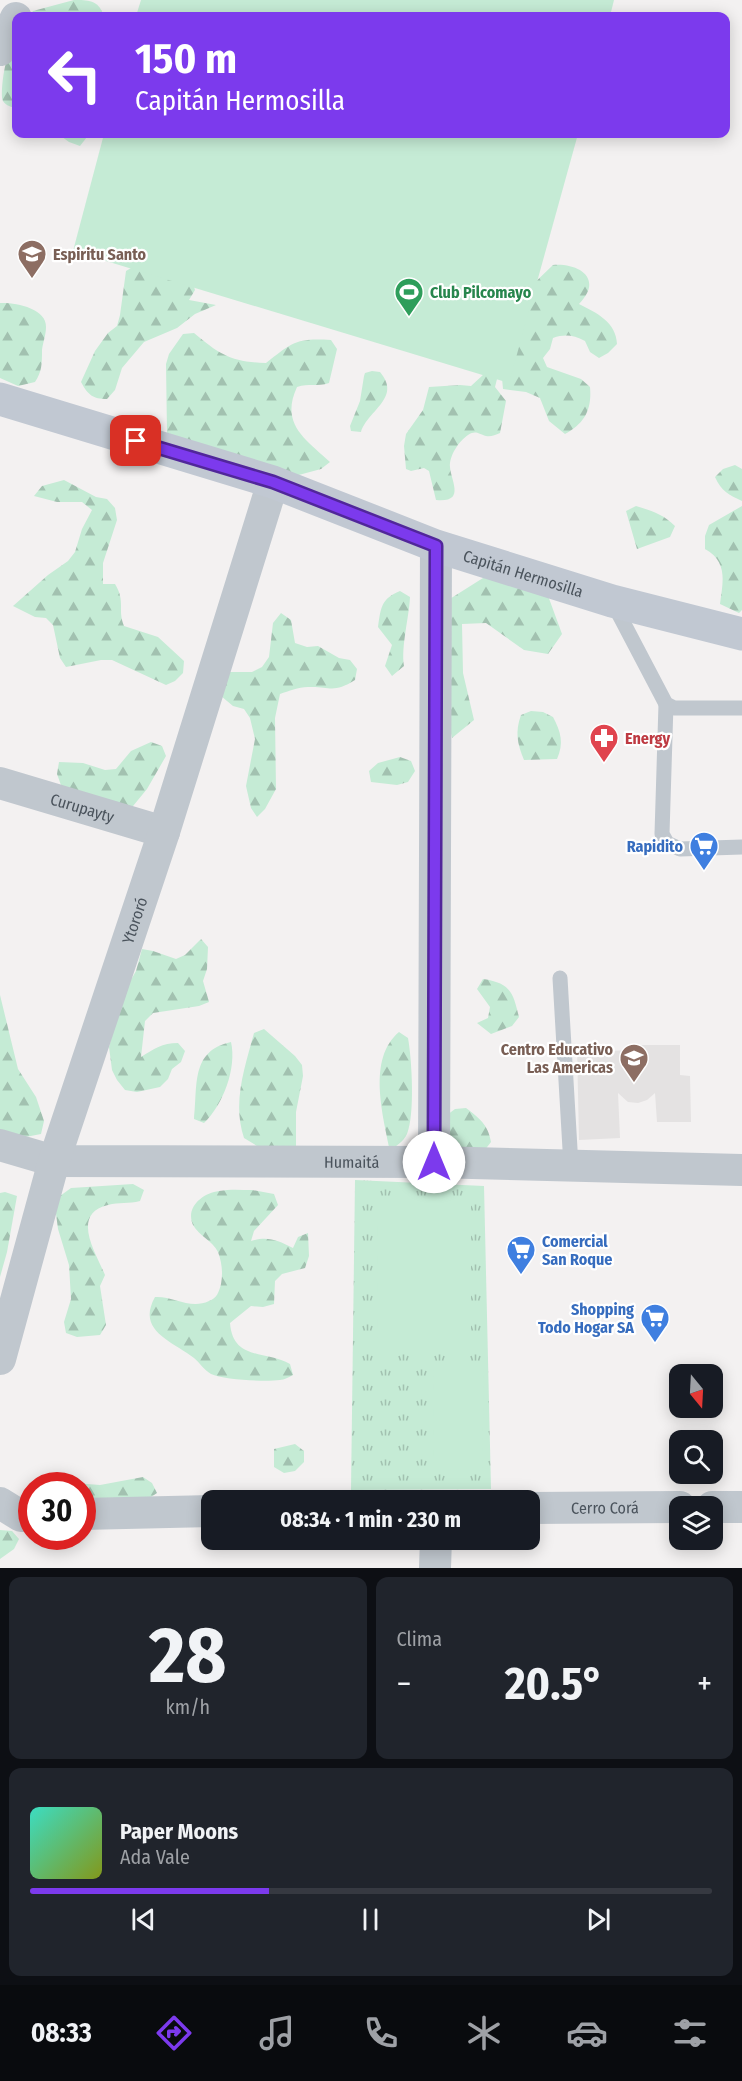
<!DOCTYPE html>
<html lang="es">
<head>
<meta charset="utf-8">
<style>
	body { margin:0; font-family:"Fira Sans Condensed",sans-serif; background:#20242c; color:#f1f3f6; height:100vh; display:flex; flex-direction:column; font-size:22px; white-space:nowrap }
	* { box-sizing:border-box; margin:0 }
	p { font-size:20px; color:#9ea1a6 }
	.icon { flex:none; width:33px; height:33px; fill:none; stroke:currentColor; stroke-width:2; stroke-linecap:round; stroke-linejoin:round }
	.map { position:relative; height:1568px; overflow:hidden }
	.side { display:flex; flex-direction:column; gap:9px; padding:9px; background:#0d0f14; flex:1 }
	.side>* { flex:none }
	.banner { position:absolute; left:12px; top:12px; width:718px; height:126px; border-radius:12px; box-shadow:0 3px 15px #0003; background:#7c3aed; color:#fff; overflow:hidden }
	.needle { width:39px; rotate:162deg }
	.fabs { position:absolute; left:669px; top:1364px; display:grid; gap:12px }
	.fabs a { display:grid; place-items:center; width:54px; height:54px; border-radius:12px; background:#171b24; box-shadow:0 3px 15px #0003; font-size:30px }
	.speed { position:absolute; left:18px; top:1472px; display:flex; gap:12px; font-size:30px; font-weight:700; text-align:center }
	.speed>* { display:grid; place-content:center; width:78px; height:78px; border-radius:50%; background:#171b24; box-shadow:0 3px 15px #0003; line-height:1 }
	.speed .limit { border:9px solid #d22; background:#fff; color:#111 }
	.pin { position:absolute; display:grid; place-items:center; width:51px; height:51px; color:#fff; margin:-26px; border-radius:12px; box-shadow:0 3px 9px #0006 }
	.me { position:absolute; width:66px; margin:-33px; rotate:0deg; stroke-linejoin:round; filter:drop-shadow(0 0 4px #0008) }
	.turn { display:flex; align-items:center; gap:21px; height:126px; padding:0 24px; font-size:27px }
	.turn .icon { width:78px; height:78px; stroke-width:2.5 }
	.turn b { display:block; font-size:42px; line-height:51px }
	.big { font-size:45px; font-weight:700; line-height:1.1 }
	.side .tile { flex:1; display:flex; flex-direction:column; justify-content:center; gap:9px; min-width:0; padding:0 21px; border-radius:12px; background:#20242c }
	.side .dial { align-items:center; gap:0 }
	.dial b { font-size:78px; line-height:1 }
	.song { display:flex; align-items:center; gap:18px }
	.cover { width:72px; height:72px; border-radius:9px; background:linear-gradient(135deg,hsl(170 70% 55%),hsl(70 70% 35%)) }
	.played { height:6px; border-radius:3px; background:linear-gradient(90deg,#7c3aed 35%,#363941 35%) }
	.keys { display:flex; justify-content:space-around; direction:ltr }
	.heat { display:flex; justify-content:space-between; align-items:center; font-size:33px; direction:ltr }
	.side .tiles { flex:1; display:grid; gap:9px; grid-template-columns:1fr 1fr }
	.tile:last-child { grid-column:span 2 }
	.trip { position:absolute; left:201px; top:1490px; width:339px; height:60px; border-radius:12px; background:#171b24; box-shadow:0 3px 15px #0003; font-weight:700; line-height:60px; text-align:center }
	.dock { display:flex; height:96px; justify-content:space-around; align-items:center; background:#090b0e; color:#9ea1a6 }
	.dock .icon { width:42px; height:42px }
	.dock .active { color:#7c3aed }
	.dock b { font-size:27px; color:#f1f3f6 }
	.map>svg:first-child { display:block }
	.education { fill:#e4e2e2 }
	.forest { fill:url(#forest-firs) }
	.park { fill:url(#park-tufts) }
	.pitch { fill:#c5ebd5 }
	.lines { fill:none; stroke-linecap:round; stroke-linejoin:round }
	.lane { stroke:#c0c7ce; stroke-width:15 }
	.street { stroke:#c0c7ce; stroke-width:32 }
	.secondary { stroke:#c1c8d2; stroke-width:33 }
	.route-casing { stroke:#51269a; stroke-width:15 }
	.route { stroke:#7c3aed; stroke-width:10 }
	.labels { text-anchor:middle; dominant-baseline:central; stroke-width:4.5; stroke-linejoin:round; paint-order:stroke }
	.education-label { font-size:16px; font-weight:bold; fill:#785e54; stroke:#fff; text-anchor:start }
	.leisure-label { font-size:16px; font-weight:bold; fill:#27864d; stroke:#fff; text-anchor:start }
	.street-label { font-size:16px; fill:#4a535c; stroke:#fff }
	.health-label { font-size:16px; font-weight:bold; fill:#be3a42; stroke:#fff; text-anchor:start }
	.shop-label { font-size:16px; font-weight:bold; fill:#366cbe; stroke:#fff; text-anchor:end }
</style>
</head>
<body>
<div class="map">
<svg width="742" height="1568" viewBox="0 0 742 1568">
	<defs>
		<pattern id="forest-firs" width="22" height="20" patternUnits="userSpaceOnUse" patternTransform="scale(1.5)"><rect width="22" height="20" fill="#c5ebd5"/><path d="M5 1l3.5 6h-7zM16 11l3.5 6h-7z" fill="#a2c1b0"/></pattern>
		<pattern id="park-tufts" width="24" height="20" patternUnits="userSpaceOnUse" patternTransform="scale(1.5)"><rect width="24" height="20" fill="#c5ebd5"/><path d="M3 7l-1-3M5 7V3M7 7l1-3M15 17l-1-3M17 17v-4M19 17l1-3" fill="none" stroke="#a2c1b0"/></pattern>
	</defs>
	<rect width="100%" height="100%" fill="#f3f1f1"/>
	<!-- education -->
	<path class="education" d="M636,1045H680V1075L690,1076L691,1122H657L655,1093L647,1100L638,1103L628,1102L618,1093L620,1138L579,1140L577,1047L606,1046L607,1051L636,1050Z"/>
	<!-- forest -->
	<g class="forest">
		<path d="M74,0C88,0 98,0 103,14L101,16H30L33,11Z"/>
		<path d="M16,56V108C12,107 6,106 3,101C0,96 4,66 7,60Z"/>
		<path d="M58,134H87V137L80,146L69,142Z"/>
		<path d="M136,265L188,267L195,290L189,300L216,305L195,314L177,328L144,342L122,368L115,390L107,399C93,399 88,395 81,382L95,351L108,333L117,326L120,315L126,271Z"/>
		<path d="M553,265C581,263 603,280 579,304C597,313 616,322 617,344L608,353L599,358L590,352L585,341C573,335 565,334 553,338L550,349L543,358L547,367L581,379L590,387C592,409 585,423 565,434L549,421L540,398L526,392L503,389L502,378L526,291Z"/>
		<path d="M0,303C14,302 47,308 46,327C46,335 43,342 42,350C42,363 42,372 35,382L18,386L0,378Z"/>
		<path d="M194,333C220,355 232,362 266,363C293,342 296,338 331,340L337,349L329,383C317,387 309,383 297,387C280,424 305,439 330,462L321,469L295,476L167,433L166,364L169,354L183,334Z"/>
		<path d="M372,371L380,372C402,398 368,410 361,432L351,431L350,426L360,401L364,376L365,373Z"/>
		<path d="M484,374L498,375L495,387L506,401L500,433C495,435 491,437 486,436C478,434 476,430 468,435C459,441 449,456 450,467C451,481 466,503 436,500L429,471L424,468L411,471L406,469L404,446L406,434L423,410L429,387L460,385L471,386Z"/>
		<path d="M735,465L742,469V501C729,495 721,491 715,477L723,469Z"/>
		<path d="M64,480L96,497L107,499L115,508L117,520L103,563V584H115C126,602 117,609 124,626L158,637L184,661L183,673L175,681L166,685L112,660H101L66,667L60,658L53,625L46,618L35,617L13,606L48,575L68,561L75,552L82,529L92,510L82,502H57L34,496L42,486Z"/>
		<path d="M636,506C652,511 663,514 675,526L670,537L637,549L626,511Z"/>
		<path d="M742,506V610L739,613L720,604C723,581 728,562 705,549V536L709,525Z"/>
		<path d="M507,572L547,593L562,634L548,654L524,650L486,623L462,624L463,673L474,720L452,738L447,716L445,602L483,578Z"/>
		<path d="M400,591L410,597C409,618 401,646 404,666L392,676L385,666L392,645L378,627C381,607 381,599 400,591Z"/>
		<path d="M281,613L291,620L295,643L307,647L318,646L339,658L350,660L357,669L355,680C333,694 330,686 308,687C298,687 289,691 280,694L275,718L276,789L265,809L257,817L251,808L246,786L255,739L250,718L244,709L233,706L215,691L227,672H252L262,667L269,657L273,623Z"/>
		<path d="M531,711L543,712L553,717C561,732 564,743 557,759L524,760C517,743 515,732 521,715Z"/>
		<path d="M151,742L162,746L166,756L147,789L124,817L72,816L57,774L59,762L83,763L105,770L116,769L131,751Z"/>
		<path d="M400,757L411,761L415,771L408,782L397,785L371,782L369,771L378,763Z"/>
		<path d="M201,939L208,947L207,969L203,981L209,1002L199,1006L153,1013L145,1021L141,1057C154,1049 162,1043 178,1043L185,1051L181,1062L172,1069L168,1079L160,1087L137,1092L125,1090L117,1080L112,1070L109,1047L124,992L136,971L142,949L153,951L176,959L185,955Z"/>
		<path d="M483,979C511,983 513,993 519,1017L512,1026L491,1034L477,1023L488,1018L490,1007L477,989Z"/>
		<path d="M0,995L18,1069L36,1097L44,1121L41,1134L0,1142Z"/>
		<path d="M264,1029L295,1056L302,1065L303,1076L296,1112V1148L275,1157L244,1138C232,1102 245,1067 254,1033Z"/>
		<path d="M399,1032L408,1038C412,1060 415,1115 407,1134C404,1141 396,1146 390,1151C383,1115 367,1059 399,1032Z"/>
		<path d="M231,1042C237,1068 223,1105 204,1123L194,1119C198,1086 190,1051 231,1042Z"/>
		<path d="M466,1108C479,1118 488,1124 491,1142L484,1151L455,1150L448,1128L447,1115L455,1109Z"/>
		<path d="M133,1184L144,1190L140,1201C129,1204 119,1202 108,1205C70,1214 96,1253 105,1275L100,1286L106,1325L100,1335L77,1337L66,1333L64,1322L71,1299L69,1265L58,1229L55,1206L60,1196L71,1188Z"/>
		<path d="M252,1190L274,1194L278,1205L254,1231L251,1241C268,1236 277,1240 293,1248L298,1237L308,1233L309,1256L305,1268L282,1274L275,1281L274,1304L263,1307L251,1306L230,1323C233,1361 266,1350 290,1364L293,1375C289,1377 284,1380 280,1380C266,1382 223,1380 211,1374C204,1370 200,1363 194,1358C172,1341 136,1331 155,1297C174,1296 190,1310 209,1301C217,1298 219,1292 221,1284C223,1273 222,1263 218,1252C213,1241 199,1236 193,1225C185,1207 203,1193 219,1191C230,1189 241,1190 252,1190Z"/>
		<path d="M5,1192L17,1196L7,1252L0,1277V1193Z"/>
		<path d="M295,1444L304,1451V1462L295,1471L284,1473L274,1467V1449Z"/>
		<path d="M143,1477L152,1483L157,1493L148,1499H83L82,1485H47L74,1483L100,1485Z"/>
		<path d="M0,1530L12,1531L19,1539L14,1549L0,1559Z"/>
	</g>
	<!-- park -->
	<path class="park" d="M355,1180L484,1186L491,1489L351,1490Z"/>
	<!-- pitch -->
	<g class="pitch">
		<path d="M141,0H614L610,16H136Z"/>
		<path d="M104,134H578L509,383L73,251Z"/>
		<path d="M377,1203H471V1351H378Z"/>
		<path d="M434,1367H484L482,1472H433Z"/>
	</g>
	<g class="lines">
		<!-- lane -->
		<g class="lane">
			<path d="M613,603L666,704L674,708H742"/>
			<path d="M666,704L662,834L667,843L680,849L742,847"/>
			<path d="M560,978L571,1166"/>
		</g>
		<!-- street -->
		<g class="street">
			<path d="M0,50L16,18"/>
			<path id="s1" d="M0,783L164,832"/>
			<path id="s2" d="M0,1145L54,1161L434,1162L742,1170"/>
			<path d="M434,1162L436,546"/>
			<path id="s3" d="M0,1359L54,1161L164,832L273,482"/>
			<path d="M0,1503L21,1516H32"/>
			<path d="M712,1507H742"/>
			<path id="s4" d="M530,1508L680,1507"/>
			<path d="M82,1514L212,1511"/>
			<path d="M435,1568L436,1539"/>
		</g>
		<!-- secondary -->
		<path class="secondary" id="s5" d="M0,399L273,482L436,546L612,601L742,634"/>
	</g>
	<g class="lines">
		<!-- route casing -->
		<g class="route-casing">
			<path id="route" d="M136,441L273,482L436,546L434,1162"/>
		</g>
		<!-- route -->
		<use href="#route" class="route"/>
	</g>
	<!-- icons -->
	<defs>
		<g id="school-pin" transform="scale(1.5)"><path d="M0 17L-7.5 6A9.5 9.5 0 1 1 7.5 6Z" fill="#8d6e63" stroke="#fff"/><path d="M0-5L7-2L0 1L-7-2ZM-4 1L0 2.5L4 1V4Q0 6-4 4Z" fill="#fff"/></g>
		<g id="stadium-pin" transform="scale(1.5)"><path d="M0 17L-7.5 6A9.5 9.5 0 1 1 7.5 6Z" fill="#2e9e5b" stroke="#fff"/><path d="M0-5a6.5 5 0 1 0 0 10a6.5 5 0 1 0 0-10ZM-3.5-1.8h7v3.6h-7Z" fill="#fff"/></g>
		<g id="pharmacy-pin" transform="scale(1.5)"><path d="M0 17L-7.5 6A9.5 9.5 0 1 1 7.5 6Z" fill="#e0444e" stroke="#fff"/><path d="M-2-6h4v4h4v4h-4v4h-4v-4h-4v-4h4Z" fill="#fff"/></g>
		<g id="supermarket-pin" transform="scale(1.5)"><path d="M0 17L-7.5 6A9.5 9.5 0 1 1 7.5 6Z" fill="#3f7fe0" stroke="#fff"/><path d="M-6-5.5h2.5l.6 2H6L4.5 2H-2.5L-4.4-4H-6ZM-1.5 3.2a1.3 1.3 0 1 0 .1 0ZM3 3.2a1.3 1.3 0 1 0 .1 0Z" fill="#fff"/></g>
	</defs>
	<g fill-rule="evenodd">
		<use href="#school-pin" x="32" y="254"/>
		<use href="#stadium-pin" x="409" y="292"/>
		<use href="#pharmacy-pin" x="604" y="738"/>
		<use href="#supermarket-pin" x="704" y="846"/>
		<use href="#school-pin" x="634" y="1058"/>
		<use href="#supermarket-pin" x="521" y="1250"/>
		<use href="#supermarket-pin" x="655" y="1318"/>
	</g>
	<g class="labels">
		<!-- education labels -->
		<g class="education-label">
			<text x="53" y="254">Espiritu Santo</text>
			<text x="613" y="1049" text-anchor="end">Centro Educativo<tspan x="613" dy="18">Las Americas</tspan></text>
		</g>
		<!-- leisure labels -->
		<g class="leisure-label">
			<text x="430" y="292">Club Pilcomayo</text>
		</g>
		<!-- street labels -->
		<g class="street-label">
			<text stroke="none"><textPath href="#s5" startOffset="552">Capitán Hermosilla</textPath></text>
			<text stroke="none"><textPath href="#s1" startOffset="86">Curupayty</textPath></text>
			<text stroke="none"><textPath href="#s3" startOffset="459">Ytororó</textPath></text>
			<text stroke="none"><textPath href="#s2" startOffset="354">Humaitá</textPath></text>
			<text stroke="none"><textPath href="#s4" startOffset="75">Cerro Corá</textPath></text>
		</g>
		<!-- health labels -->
		<g class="health-label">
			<text x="625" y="738">Energy</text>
		</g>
		<!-- shop labels -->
		<g class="shop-label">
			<text x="683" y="846">Rapidito</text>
			<text x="542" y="1241" text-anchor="start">Comercial<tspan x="542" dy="18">San Roque</tspan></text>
			<text x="634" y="1309">Shopping<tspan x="634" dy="18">Todo Hogar SA</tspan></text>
		</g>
	</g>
</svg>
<div class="fabs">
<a><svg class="needle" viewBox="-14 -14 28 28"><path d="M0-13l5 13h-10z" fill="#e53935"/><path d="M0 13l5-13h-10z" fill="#9ea1a6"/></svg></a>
<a><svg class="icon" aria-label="search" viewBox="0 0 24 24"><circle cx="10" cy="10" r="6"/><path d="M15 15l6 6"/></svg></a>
<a><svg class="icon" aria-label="layers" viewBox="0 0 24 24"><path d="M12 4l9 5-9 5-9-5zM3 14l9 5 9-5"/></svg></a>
</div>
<div class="speed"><div class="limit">30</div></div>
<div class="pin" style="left:136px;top:441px;background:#d93025"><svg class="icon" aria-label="arrive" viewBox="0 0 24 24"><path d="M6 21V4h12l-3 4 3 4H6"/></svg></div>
<svg class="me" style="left:434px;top:1162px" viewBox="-20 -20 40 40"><circle r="19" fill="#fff"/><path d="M0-13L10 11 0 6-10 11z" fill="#7c3aed"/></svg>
<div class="trip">08:34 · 1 min · 230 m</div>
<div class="banner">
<div class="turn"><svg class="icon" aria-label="left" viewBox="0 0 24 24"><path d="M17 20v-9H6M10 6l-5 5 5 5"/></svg><div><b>150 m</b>Capitán Hermosilla</div></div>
</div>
</div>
<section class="side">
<div class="tiles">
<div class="tile dial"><b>28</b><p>km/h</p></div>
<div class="tile"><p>Clima</p>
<div class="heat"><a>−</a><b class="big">20.5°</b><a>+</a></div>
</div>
<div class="tile">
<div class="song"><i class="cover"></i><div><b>Paper Moons</b><p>Ada Vale</p></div></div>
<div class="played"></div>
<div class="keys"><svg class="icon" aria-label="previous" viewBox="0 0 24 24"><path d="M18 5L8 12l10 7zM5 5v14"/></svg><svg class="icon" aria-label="pause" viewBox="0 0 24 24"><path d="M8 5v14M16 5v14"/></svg><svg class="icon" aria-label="next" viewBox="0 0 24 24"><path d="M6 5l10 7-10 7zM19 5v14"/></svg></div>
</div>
</div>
</section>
<nav class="dock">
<b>08:33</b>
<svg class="icon active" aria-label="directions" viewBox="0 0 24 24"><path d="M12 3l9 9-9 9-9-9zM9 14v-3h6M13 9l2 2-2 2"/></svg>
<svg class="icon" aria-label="music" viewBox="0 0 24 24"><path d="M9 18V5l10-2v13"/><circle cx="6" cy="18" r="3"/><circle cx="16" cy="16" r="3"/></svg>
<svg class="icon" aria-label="phone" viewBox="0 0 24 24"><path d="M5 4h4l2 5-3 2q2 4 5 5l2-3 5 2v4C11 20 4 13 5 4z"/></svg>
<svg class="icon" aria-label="climate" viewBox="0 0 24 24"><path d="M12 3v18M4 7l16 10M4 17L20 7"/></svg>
<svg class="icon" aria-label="car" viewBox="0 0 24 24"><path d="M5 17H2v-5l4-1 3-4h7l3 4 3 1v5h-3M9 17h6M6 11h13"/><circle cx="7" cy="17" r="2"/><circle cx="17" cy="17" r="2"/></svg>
<svg class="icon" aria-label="filters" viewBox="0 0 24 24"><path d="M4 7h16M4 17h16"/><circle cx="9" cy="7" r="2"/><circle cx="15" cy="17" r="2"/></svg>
</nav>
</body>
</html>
